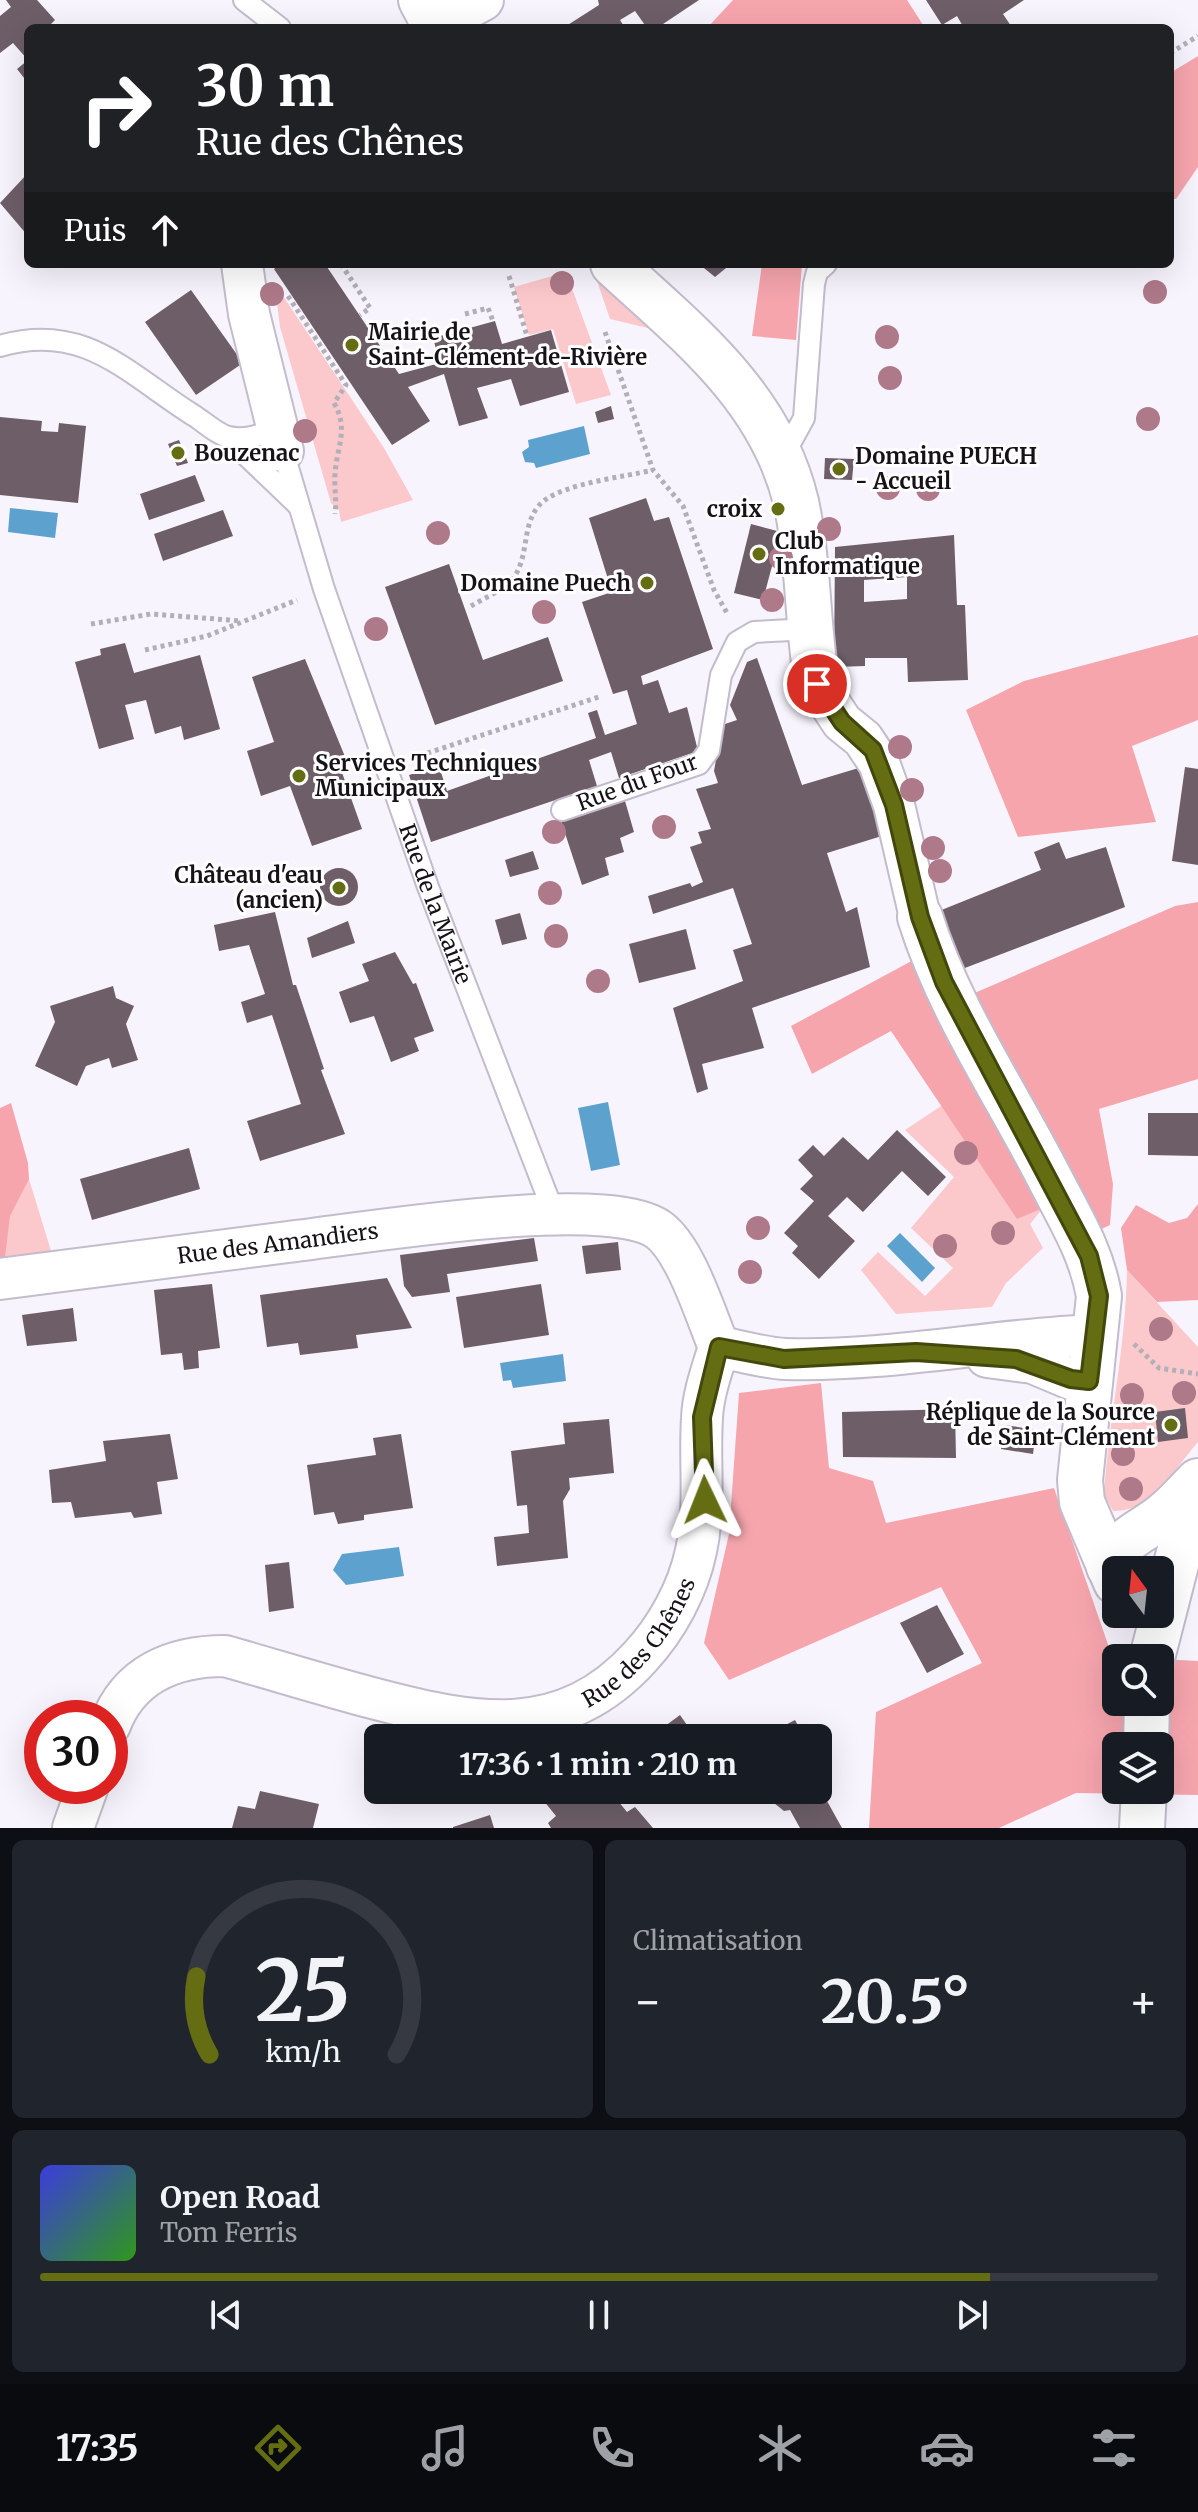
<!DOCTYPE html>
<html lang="fr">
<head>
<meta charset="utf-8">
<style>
	body { margin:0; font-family:Merriweather,serif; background:#20242c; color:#f1f3f6; height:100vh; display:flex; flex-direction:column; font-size:30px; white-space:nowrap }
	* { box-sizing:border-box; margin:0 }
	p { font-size:26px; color:#9ea1a6 }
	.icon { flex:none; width:44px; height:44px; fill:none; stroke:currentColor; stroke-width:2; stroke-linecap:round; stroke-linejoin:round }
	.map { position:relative; height:1828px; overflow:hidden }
	.panel { display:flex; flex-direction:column; gap:12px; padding:12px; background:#0d0f14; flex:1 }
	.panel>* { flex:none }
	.top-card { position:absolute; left:24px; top:24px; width:1150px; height:244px; border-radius:12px; box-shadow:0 8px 32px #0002; background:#202124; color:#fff; overflow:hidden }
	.needle { width:52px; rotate:345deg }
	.buttons { position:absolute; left:1102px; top:1556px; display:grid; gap:16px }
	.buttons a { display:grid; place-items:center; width:72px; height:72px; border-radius:12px; background:#171b24; box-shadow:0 8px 32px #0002; font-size:40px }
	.speed { position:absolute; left:24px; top:1700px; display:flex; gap:16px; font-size:40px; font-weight:700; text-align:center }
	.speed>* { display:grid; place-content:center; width:104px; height:104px; border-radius:50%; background:#171b24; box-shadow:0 8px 32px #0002; line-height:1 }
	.speed .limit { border:12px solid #d22; background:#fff; color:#111 }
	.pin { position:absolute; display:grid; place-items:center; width:68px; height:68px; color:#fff; margin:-34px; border:4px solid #fff; border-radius:50%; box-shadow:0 2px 8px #0007 }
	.me { position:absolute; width:88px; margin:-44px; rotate:358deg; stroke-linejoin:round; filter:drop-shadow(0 0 6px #0008) }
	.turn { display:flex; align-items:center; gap:28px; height:168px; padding:0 40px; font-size:36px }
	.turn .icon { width:104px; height:104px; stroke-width:2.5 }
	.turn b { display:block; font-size:56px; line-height:68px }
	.then { display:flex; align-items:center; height:76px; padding:0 40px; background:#0003; gap:16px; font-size:30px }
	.big { font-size:60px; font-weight:700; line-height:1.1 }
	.panel .card { flex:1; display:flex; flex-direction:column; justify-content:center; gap:12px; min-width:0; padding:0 28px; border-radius:12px; background:#20242c }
	.panel .dial { align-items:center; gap:0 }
	.dial svg { height:208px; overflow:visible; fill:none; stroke:#363941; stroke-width:7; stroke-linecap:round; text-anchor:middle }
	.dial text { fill:#f1f3f6; stroke:none }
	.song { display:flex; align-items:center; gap:24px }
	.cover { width:96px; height:96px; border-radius:12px; background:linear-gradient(135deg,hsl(240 70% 55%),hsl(110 70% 35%)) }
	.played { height:8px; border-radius:4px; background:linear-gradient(90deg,#656d13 85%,#363941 85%) }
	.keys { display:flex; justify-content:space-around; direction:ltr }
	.heat { display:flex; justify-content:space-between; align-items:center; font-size:44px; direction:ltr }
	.panel .tiles { flex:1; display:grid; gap:12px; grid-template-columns:1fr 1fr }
	.card:last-child { grid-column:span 2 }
	.trip { position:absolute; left:364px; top:1724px; width:468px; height:80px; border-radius:12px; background:#171b24; box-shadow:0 8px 32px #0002; font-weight:700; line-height:80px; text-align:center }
	.tabs { display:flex; height:128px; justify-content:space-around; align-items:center; background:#090b0e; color:#9ea1a6 }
	.tabs .icon { width:56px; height:56px }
	.tabs .selected { color:#656d13 }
	.tabs b { font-size:36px; color:#f1f3f6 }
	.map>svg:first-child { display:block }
	.green { fill:#fbc8cb }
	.forest { fill:#f6a5ad; fill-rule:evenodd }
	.water { fill:#5da2ce }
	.building { fill:#6d5e67; fill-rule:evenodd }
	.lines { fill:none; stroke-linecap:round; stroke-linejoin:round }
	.lane-casing { stroke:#c3bccc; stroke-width:24 }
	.street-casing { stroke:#c3bccc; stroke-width:44 }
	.secondary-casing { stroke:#c3bccc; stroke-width:48 }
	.path { stroke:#b3afb8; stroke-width:5; stroke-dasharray:4 4; stroke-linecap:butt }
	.lane { stroke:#fff; stroke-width:20 }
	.street { stroke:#fff; stroke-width:40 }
	.secondary { stroke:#fff; stroke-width:44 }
	.tree { fill:#ae7989 }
	.route-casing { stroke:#42470c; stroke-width:20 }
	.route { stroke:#656d13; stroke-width:14 }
	.poi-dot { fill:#656d13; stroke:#fff; stroke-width:3 }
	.labels { text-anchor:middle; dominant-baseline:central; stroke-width:6; stroke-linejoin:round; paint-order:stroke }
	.poi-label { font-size:22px; font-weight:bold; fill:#151218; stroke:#fff; text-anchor:start }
	.street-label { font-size:22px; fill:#151218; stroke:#fff }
</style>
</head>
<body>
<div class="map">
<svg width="1198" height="1828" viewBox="0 0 1198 1828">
	<rect width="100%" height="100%" fill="#f8f4fe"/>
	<!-- green -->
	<g class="green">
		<path d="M566,272L611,395L576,404L553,329L529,335L514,287Z"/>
		<path d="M595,275L656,330L610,319Z"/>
		<path d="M276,295L283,296L384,448L413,500L341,522L339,510L331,503L280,327Z"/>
		<path d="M950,1100L1043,1208L1030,1224L1043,1248L1006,1283L992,1307L896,1314L861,1270L878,1252L925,1296L953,1268L911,1228L954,1177L905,1130Z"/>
		<path d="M0,1164L29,1179L51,1251L0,1258Z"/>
		<path d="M1127,1270L1198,1347V1442C1174,1469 1152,1512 1113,1511L1104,1494C1109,1419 1126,1345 1127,1270Z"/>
	</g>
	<!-- forest -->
	<g class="forest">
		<path d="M733,0H907L925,28H707Z"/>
		<path d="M1198,56V167L1176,199H1170V73Z"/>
		<path d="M762,264H802L796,340L752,336Z"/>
		<path d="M1198,635V720L1132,746L1156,822L1018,837L966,710L1024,681Z"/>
		<path d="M1198,902V1079L1099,1109L1113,1184L1110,1225L1091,1234L970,995L1175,906Z"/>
		<path d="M919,957L1043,1208L1017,1219L891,1031L812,1074L791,1026Z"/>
		<path d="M11,1103L28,1163L29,1179L10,1216L5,1257L0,1258V1108Z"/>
		<path d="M1198,1204V1300L1157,1302L1127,1270L1121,1228L1136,1205L1169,1223L1187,1218Z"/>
		<path d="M821,1383L829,1468L873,1481L886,1523L1054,1488L1112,1656L1136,1658H1116V1702H1160V1659L1198,1661V1795L1076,1793L999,1828H869L876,1712L982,1663L941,1587L729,1680L704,1643L729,1534L739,1393ZM1116,1746H1160V1790H1116Z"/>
	</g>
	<!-- water -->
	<g class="water">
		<path d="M584,426L590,454L536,468L534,463L525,462L522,452L529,447L528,440Z"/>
		<path d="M10,508L58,513L55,538L8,532Z"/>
		<path d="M608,1102L620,1165L591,1171L578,1108Z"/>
		<path d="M900,1233L935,1268L922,1282L887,1246Z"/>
		<path d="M563,1354L566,1381L513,1388L511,1380L503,1381L500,1363Z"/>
		<path d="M399,1547L404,1576L346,1585L333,1570L342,1554Z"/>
	</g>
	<!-- building -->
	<g class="building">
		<path d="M6,0H37L55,20L47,28H28V83L17,69L28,60L13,43L0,53V16L11,7Z"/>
		<path d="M598,0H699L657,28H647L635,11L620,20L625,28H563L599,5Z"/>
		<path d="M926,0H1024L1003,14L1011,26L1008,28H964L957,16L942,25Z"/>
		<path d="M28,173V236L0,203Z"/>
		<path d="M280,264H325L399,374L440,363L433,338L495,321L502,344L551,330L569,392L520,406L511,379L477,388L488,418L459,426L444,374L408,387L430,421L392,445L274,269Z"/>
		<path d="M699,264H731L715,277Z"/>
		<path d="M191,290L243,363L196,395L145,322Z"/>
		<path d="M611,406L614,419L598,423L595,412Z"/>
		<path d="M0,417L42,421L41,431L58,432L59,423L86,426L78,503L0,495Z"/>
		<path d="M179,440L188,463L177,466L168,444Z"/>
		<path d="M825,458L854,459L852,480L824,479Z"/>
		<path d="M195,475L205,501L149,520L140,494Z"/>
		<path d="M646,498L654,521L669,517L713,649L641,676L643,685L658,680L669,713L687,707L698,751L619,778L611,752L589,760L597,786L431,842L409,775L439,766L447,791L596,738L588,713L597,710L605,735L637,724L627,690L613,694L582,602L612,592L589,518Z"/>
		<path d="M223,510L233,536L163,561L154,534Z"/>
		<path d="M751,524L781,532L763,600L734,593Z"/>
		<path d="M954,535L957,605H965L968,680L908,682L907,658H865V666L834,667L835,547ZM907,577V599L864,602V580Z"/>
		<path d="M449,564L483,660L548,637L563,681L435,725L385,587Z"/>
		<path d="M125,643L134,673L200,655L220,729L184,740L181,726L155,734L146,700L125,705L134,739L99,749L75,662L101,655L100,649Z"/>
		<path d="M757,658L802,785L862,767L885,835L827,853L846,912L857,907L870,967L752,1008L764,1048L702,1064L708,1089L697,1093L673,1008L743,981L733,950L752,944L733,888L653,914L648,896L690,883L692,887L703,882L690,847L702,843L698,832L711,829L696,789L718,783L714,771L722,725L737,720L730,705L747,662Z"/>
		<path d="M305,659L348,764L340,767L362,829L312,846L290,786L261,796L247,751L274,742L252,677Z"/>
		<path d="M1185,767L1198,769V865L1172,861Z"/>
		<path d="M625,801L634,832L620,838L624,852L605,858L609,875L582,885L561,821Z"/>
		<path d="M1059,842L1066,859L1106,847L1125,907L957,971L934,913L1041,870L1034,852Z"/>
		<path d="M533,851L539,869L510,877L505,860Z"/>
		<circle cx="339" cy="887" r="19"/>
		<path d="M275,912L293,985H296L324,1069L321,1070L345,1134L260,1161L247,1121L301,1104L272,1015L247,1023L241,1002L265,994L249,945L219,951L214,925Z"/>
		<path d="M520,913L527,939L502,945L495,920Z"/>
		<path d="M348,921L355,943L312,958L307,938Z"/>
		<path d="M686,929L696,969L639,983L629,944Z"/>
		<path d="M395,952L413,984L416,983L434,1031L414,1038L419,1051L391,1062L374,1016L350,1023L339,992L369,981L362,964Z"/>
		<path d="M113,986L116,998L134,1006L126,1024L138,1060L112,1068L109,1058L86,1066L77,1086L35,1066L55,1022L50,1006Z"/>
		<path d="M1148,1113H1198V1156L1148,1155Z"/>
		<path d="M897,1130L946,1177L928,1196L902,1171L863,1212L847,1197L828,1216L855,1241L819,1279L792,1253L798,1246L784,1233L814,1201L800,1189L813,1176L798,1160L813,1145L824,1156L843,1137L868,1160Z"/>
		<path d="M189,1148L200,1189L92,1220L80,1179Z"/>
		<path d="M534,1238L538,1261L447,1274L450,1292L412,1297L404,1286L400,1255Z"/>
		<path d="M618,1242L621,1270L586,1274L582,1246Z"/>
		<path d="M387,1278L412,1328L356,1335L358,1348L300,1355L298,1343L267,1347L260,1295Z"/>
		<path d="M212,1284L220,1348L198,1351L199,1368L184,1370L182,1353L161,1355L154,1290Z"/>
		<path d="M541,1284L549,1335L464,1348L456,1297Z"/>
		<path d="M73,1308L77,1341L27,1346L22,1315Z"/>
		<path d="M1185,1408L1188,1438L1158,1442L1155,1412Z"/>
		<path d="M955,1409L956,1458L843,1457L842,1412Z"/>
		<path d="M609,1419L614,1473L569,1478L570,1489L563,1501L568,1558L497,1566L494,1537L529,1533L527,1505L517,1506L511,1451L565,1444L563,1423Z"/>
		<path d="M1005,1425L1036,1430L1033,1454L1001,1449Z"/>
		<path d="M170,1434L178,1479L157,1482L162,1514L134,1518L131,1512L75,1518L71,1502L52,1503L49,1470L106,1461L103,1441Z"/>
		<path d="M401,1434L413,1508L364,1515V1520L338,1524L334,1512L314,1515L307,1465L376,1455L373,1438Z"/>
		<path d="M289,1562L294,1608L269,1612L265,1565Z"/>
		<path d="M937,1605L964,1654L927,1673L900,1623Z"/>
		<path d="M680,1715L696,1738H668L661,1729Z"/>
		<path d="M795,1720L805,1738H760Z"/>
		<path d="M818,1763L831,1788L822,1792L842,1828H800L790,1810L784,1811L774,1803L773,1796L780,1790H818Z"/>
		<path d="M535,1790H582L584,1793L609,1790L627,1812L635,1807L653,1828H551L548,1823L556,1816Z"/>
		<path d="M260,1791L319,1804L313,1828H232L238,1806L255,1809Z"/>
		<path d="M490,1815L494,1828H453V1827Z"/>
	</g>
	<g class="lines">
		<!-- lane casing -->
		<g class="lane-casing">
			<g id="lane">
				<path d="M244,0L280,28"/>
				<path d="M0,346C84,321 128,374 193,415C203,421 218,435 229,437C245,441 263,434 277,429"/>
				<path d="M228,438L297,504"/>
				<path id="s1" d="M283,451L324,589L428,887L555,1216"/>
				<path d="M782,458L804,418L814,284L817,272L826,264"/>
				<path d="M562,810L699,764L709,750L721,675L737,642L754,632L811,629"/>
			</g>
		</g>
		<!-- street casing -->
		<g class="street-casing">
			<g id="street">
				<path d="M439,28L453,16L483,0"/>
				<path d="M242,264L249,314L283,451"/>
				<path d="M817,684L842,722L863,739L879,763L894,805L920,917"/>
				<path id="s2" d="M0,1279C96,1266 192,1254 288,1242C358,1234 607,1192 659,1230C686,1250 706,1316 719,1347"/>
				<path d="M987,1357L1033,1363L1071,1379L1089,1381"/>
				<path id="s3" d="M110,1725C129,1674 173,1656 225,1656C275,1670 326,1686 376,1699C475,1725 563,1742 640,1657C667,1628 688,1589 696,1551C706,1504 699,1464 702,1418C703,1394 712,1370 719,1347C741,1351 764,1358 786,1359C889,1362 992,1339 1095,1335"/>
				<path d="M73,1828L88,1786"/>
			</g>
		</g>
		<!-- secondary casing -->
		<g class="secondary-casing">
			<g id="secondary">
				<path d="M421,0L436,28"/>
				<path d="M613,264C688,333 771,397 796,502C809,562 807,624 817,684"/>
				<path d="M920,917C949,1010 1006,1093 1050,1179C1070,1218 1092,1253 1099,1296L1080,1480L1082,1502L1116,1582"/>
				<path d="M1109,1567C1119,1536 1145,1532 1167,1512C1178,1503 1188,1491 1198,1481"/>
				<path d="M1152,1658L1182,1541L1198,1512"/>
				<path d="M1146,1746L1147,1702"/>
				<path d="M1142,1828L1144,1790"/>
			</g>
		</g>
		<!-- path -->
		<g class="path">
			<path d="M1170,53L1198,36"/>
			<path d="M341,264L370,308L360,315"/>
			<path d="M509,276L527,336"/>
			<path d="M288,296L346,385L334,403C349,429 337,446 335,474C334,487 337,500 335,514"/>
			<path d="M465,314L488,308L493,321"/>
			<path d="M605,332L653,470L683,506L714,590L727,613"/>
			<path d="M471,606C486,597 507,589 516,574C530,550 521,518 545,500C568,483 624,477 653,470"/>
			<path d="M91,624L151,614L242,621"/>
			<path d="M145,650L207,636L297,600"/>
			<path d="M412,758L599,697"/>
			<path d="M1134,1344L1159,1368L1198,1374"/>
		</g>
		<!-- lane -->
		<use href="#lane" class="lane"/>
		<!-- street -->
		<use href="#street" class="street"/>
		<!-- secondary -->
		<use href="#secondary" class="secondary"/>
	</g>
	<!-- trees -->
	<g class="tree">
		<circle cx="562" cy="283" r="12"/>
		<circle cx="1155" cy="292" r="12"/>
		<circle cx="272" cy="294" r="12"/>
		<circle cx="887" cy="337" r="12"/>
		<circle cx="890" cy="378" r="12"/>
		<circle cx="1148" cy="419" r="12"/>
		<circle cx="305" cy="431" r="12"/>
		<circle cx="888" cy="488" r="12"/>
		<circle cx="928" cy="489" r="12"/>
		<circle cx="829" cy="529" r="12"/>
		<circle cx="438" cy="533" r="12"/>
		<circle cx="781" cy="558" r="12"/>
		<circle cx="772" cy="600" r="12"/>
		<circle cx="544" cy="612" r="12"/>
		<circle cx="376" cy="629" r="12"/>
		<circle cx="900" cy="747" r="12"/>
		<circle cx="912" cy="790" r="12"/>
		<circle cx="664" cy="827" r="12"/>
		<circle cx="554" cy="832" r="12"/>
		<circle cx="933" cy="848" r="12"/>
		<circle cx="940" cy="871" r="12"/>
		<circle cx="550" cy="893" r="12"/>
		<circle cx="556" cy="936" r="12"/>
		<circle cx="598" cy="981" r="12"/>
		<circle cx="966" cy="1153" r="12"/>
		<circle cx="758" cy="1228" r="12"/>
		<circle cx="1003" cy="1233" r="12"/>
		<circle cx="945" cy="1246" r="12"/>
		<circle cx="750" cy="1272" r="12"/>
		<circle cx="1161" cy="1329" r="12"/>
		<circle cx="1184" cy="1393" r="12"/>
		<circle cx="1132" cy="1395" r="12"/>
		<circle cx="1123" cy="1454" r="12"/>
		<circle cx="1131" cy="1489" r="12"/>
	</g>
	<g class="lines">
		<!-- route casing -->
		<g class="route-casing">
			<path id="route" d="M705,1500L702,1417L719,1347L784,1359L916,1352L1016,1359L1071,1379L1089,1381L1099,1296L1089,1256L944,982L920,917L894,805L873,750L842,722L817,684"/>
		</g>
		<!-- route -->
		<use href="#route" class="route"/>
	</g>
	<!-- markers -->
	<g class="poi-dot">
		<circle cx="352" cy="345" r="8"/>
		<circle cx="178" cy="453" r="8"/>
		<circle cx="839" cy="469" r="8"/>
		<circle cx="778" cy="509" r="8"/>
		<circle cx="759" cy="554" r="8"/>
		<circle cx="647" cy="583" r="8"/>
		<circle cx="299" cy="776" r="8"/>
		<circle cx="339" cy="888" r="8"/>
		<circle cx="1171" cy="1425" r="8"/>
	</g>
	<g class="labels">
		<!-- poi labels -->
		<g class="poi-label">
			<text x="368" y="332">Mairie de<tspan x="368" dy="25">Saint-Clément-de-Rivière</tspan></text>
			<text x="194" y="453">Bouzenac</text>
			<text x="855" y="456">Domaine PUECH<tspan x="855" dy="25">- Accueil</tspan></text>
			<text x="762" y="509" text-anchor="end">croix</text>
			<text x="775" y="541">Club<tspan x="775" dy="25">Informatique</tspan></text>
			<text x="631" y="583" text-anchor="end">Domaine Puech</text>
			<text x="315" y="763">Services Techniques<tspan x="315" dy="25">Municipaux</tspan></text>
			<text x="323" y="875" text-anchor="end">Château d'eau<tspan x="323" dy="25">(ancien)</tspan></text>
			<text x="1155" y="1412" text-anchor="end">Réplique de la Source<tspan x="1155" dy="25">de Saint-Clément</tspan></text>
		</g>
		<!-- street labels -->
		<g class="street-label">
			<text transform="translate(637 782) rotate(-20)">Rue du Four</text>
			<text stroke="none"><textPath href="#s1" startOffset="478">Rue de la Mairie</textPath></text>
			<text stroke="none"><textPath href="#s2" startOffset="280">Rue des Amandiers</textPath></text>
			<text stroke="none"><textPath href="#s3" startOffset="596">Rue des Chênes</textPath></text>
		</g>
	</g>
</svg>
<div class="buttons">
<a><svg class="needle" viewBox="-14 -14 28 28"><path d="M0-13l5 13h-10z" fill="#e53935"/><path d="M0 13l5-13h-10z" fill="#9ea1a6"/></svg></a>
<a><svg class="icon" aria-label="search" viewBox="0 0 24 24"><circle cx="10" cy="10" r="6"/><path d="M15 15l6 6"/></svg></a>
<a><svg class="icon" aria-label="layers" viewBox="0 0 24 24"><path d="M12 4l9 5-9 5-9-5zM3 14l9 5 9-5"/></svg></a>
</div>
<div class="speed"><div class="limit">30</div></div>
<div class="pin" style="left:817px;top:684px;background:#d93025"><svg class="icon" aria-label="arrive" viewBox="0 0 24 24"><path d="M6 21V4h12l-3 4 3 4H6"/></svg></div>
<svg class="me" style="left:705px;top:1500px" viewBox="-20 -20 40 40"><path d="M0-17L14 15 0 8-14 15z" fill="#656d13" stroke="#fff" stroke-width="4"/></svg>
<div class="trip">17:36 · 1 min · 210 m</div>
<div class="top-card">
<div class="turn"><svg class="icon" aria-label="right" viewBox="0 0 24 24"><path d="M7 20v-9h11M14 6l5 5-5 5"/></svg><div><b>30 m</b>Rue des Chênes</div></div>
<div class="then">Puis<svg class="icon" aria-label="ahead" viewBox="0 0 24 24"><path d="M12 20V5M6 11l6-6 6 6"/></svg></div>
</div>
</div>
<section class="panel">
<div class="tiles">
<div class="card dial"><svg viewBox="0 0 100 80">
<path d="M14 69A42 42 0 1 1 86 69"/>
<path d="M14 69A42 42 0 0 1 9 39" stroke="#656d13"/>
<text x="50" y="56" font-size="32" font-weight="700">25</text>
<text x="50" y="72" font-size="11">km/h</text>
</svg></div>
<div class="card"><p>Climatisation</p>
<div class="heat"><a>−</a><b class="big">20.5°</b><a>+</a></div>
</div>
<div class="card">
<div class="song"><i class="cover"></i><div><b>Open Road</b><p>Tom Ferris</p></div></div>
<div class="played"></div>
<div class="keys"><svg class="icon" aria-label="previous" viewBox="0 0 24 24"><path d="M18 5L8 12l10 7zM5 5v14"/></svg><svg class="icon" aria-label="pause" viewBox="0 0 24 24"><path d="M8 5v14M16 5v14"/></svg><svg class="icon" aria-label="next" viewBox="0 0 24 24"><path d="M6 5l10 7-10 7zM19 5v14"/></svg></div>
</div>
</div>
</section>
<nav class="tabs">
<b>17:35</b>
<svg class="icon selected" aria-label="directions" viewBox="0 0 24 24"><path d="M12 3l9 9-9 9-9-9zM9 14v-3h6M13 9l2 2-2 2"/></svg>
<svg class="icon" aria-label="music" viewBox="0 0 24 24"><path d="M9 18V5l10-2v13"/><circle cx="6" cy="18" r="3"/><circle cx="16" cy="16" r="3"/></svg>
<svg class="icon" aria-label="phone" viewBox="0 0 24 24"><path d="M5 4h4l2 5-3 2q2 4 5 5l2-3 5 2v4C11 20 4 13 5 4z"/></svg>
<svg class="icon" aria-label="climate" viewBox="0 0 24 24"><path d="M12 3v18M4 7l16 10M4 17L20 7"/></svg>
<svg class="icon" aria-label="car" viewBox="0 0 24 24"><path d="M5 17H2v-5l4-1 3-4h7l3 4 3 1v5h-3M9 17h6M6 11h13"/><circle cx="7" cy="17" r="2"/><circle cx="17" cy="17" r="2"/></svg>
<svg class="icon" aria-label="filters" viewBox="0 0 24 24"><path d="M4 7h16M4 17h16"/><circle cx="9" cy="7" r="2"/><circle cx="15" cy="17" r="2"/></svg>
</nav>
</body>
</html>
